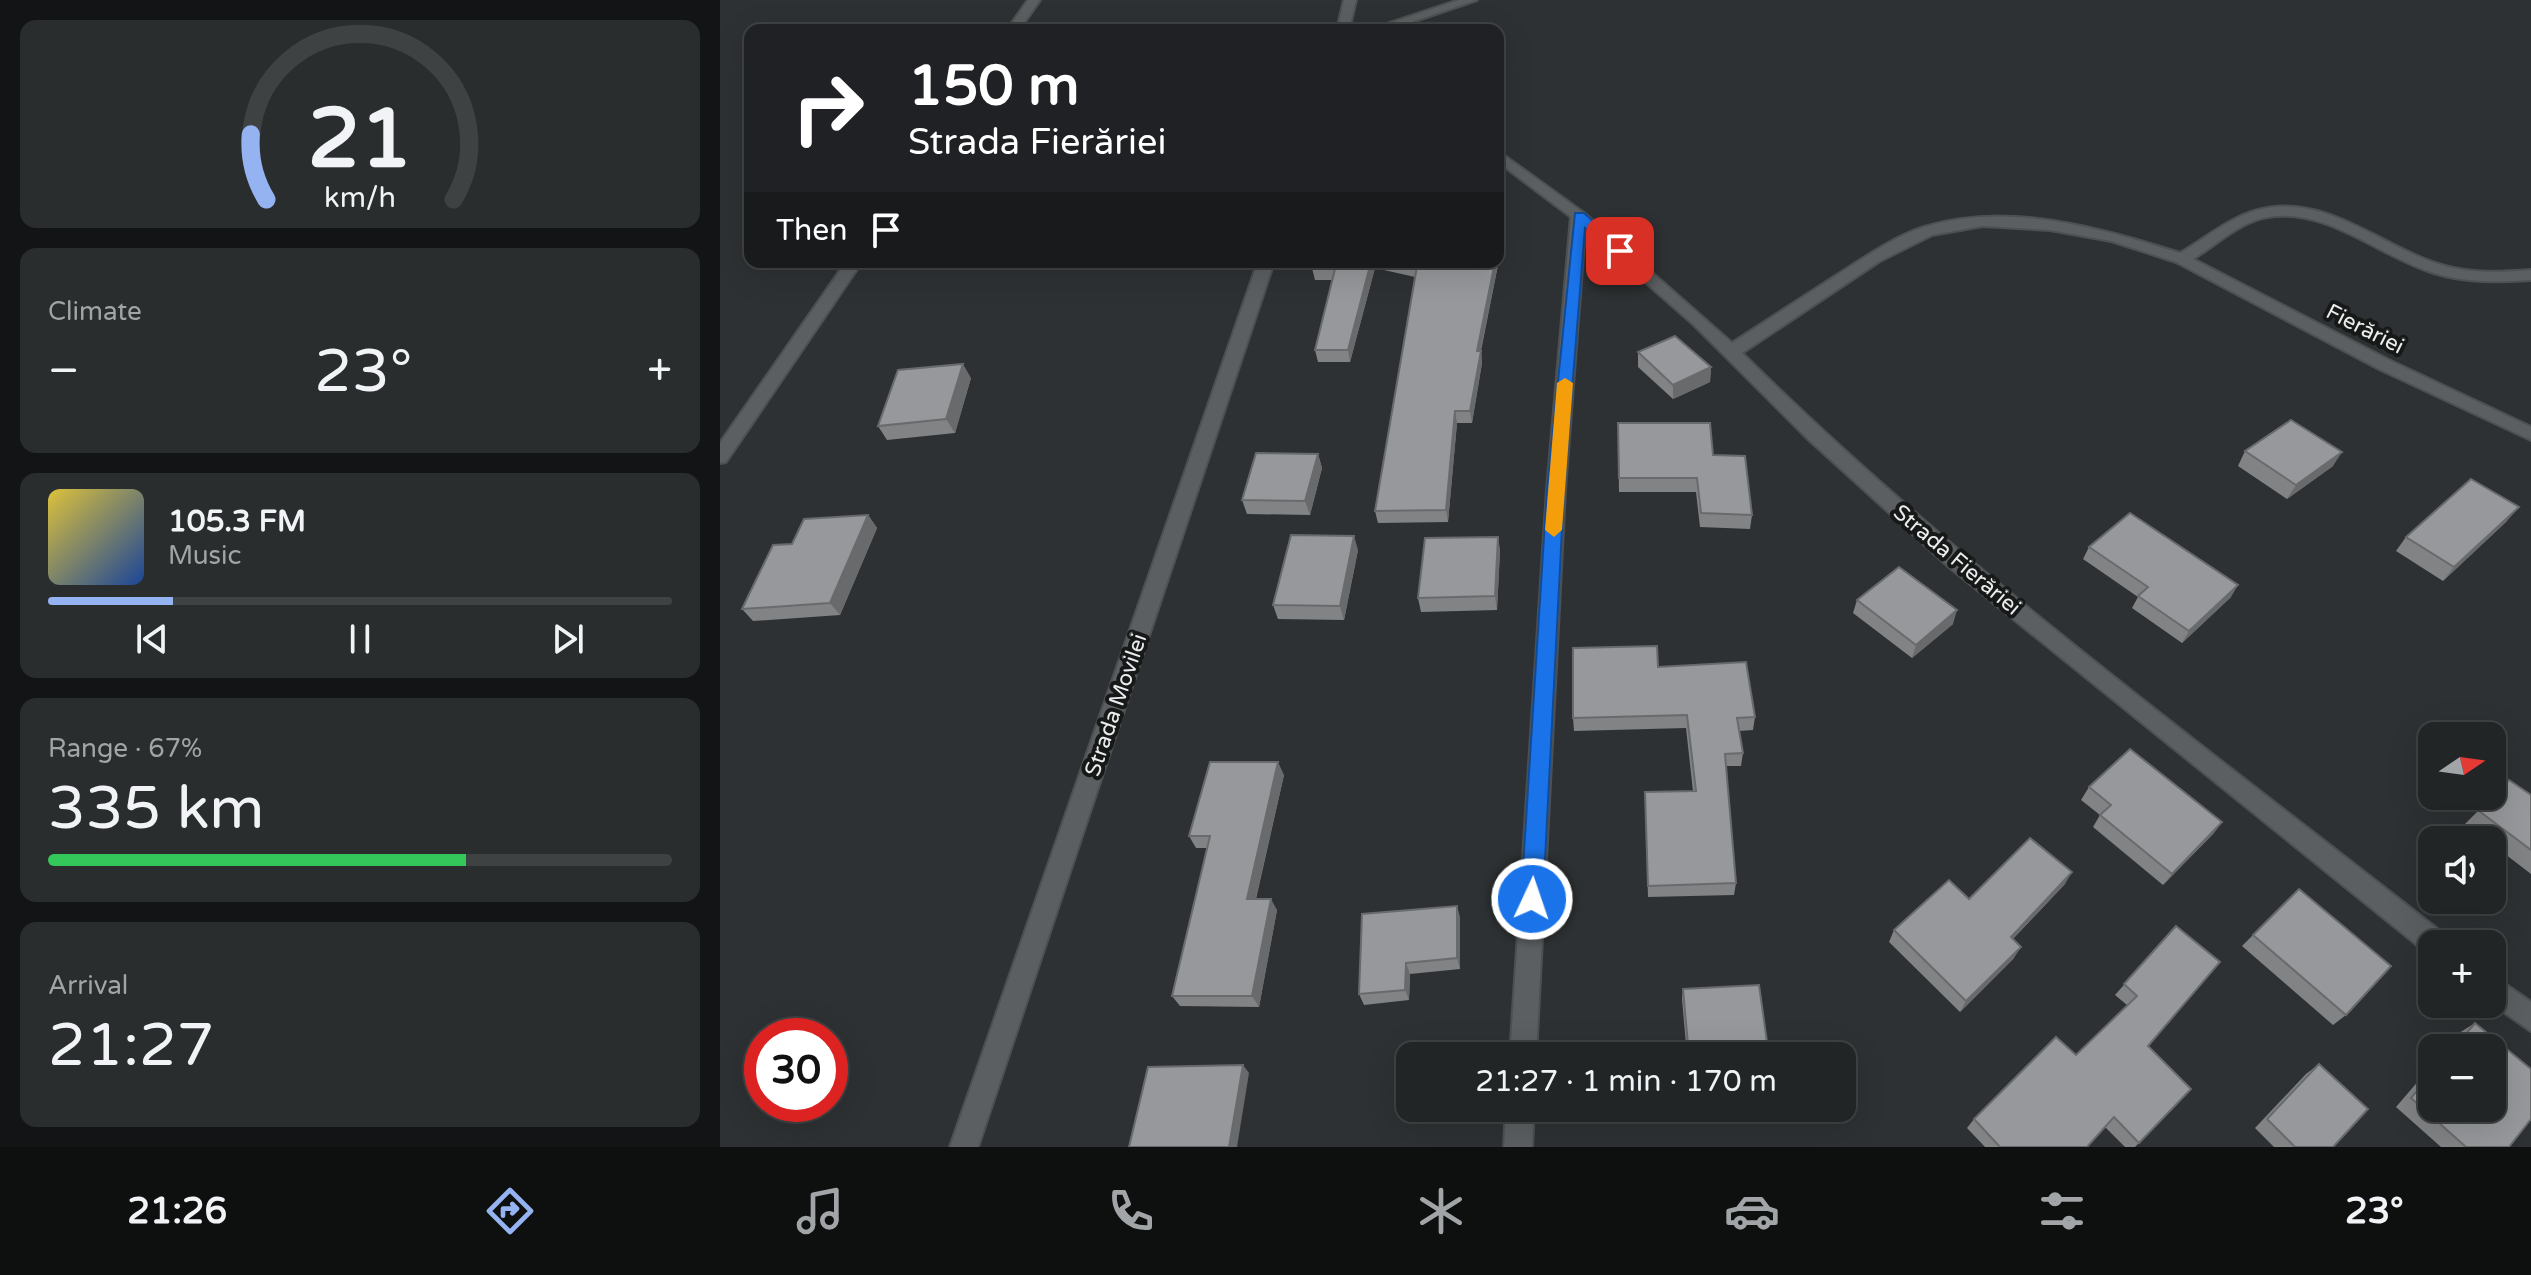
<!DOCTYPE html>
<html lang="en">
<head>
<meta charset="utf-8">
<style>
	body { margin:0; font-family:"Varela Round",sans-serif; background:#2a2d2e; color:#f1f3f6; height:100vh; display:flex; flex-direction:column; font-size:30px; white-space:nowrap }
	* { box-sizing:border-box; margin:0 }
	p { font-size:26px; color:#a2a5a7 }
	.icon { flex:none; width:44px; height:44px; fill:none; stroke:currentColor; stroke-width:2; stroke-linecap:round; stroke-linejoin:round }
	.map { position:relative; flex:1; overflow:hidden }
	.sheet { display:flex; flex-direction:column; gap:20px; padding:20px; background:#131415; width:720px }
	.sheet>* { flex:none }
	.top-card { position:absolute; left:24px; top:24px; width:760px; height:244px; border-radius:16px; box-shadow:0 8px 32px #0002,0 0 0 2px #3f4243; background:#202124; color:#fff; overflow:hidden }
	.needle { width:52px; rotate:77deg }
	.fabs { position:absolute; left:1698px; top:722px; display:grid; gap:16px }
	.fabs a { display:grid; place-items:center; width:88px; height:88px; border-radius:16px; background:#222526; box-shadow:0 8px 32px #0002,0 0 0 2px #3f4243; font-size:40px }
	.speed { position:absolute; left:24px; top:1018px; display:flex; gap:16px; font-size:40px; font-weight:700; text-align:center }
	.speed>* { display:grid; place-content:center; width:104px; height:104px; border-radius:50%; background:#222526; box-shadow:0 8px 32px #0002,0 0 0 2px #3f4243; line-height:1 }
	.speed .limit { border:12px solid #d22; background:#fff; color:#111 }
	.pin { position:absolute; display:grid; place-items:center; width:68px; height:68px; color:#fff; margin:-34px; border-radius:16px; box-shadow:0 4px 12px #0006 }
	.me { position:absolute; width:88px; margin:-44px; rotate:3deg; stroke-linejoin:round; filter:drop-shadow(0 0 6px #0008) }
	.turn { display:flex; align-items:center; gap:28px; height:168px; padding:0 32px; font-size:36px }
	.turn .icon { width:104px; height:104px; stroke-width:2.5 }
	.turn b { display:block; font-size:56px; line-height:68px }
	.then { display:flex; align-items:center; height:76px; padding:0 32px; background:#0003; gap:16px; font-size:30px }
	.big { font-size:60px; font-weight:600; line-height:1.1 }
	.sheet .card { flex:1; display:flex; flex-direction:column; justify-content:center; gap:12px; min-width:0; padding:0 28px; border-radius:16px; background:#2a2d2e }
	.sheet .dial { align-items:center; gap:0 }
	.dial svg { height:208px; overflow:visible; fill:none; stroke:#3f4243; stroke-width:7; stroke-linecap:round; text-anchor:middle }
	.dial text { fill:#f1f3f6; stroke:none }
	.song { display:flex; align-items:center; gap:24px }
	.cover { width:96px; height:96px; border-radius:12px; background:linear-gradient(135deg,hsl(50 70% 55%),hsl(220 70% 35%)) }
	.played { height:8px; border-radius:4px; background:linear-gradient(90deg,#95b2f1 20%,#3f4243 20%) }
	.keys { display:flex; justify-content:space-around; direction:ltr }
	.heat { display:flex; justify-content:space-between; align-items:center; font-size:44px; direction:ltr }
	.charge { height:12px; border-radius:6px; background:linear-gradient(90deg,#34c759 67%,#3f4243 0) }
	.trip { position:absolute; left:676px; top:1042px; width:460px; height:80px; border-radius:16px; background:#222526; box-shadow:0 8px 32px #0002,0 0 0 2px #3f4243; font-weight:600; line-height:80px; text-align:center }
	.tabs { display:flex; height:128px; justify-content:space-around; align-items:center; background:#0e0f0f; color:#a2a5a7 }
	.tabs .icon { width:56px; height:56px }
	.tabs .on { color:#95b2f1 }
	.tabs b { font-size:36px; color:#f1f3f6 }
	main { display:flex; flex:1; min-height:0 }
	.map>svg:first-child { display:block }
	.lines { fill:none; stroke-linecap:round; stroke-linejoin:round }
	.minor-casing { stroke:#4d5051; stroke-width:4 }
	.minor { fill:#5c5f61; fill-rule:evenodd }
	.wall { fill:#818385 }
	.shaded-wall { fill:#696a6c }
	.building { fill:#96989b; stroke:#696a6c; stroke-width:2 }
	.route { fill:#1a73e8; stroke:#114b97; stroke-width:2 }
	.slow { fill:#f59e0b }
	.labels { text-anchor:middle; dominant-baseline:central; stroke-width:8; stroke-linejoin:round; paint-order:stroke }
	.street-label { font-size:22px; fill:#eaeced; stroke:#171919 }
</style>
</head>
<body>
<main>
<section class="sheet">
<div class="card dial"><svg viewBox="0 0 100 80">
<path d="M14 69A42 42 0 1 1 86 69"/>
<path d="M14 69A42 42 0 0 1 8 44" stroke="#95b2f1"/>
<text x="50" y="56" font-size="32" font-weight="700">21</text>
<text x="50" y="72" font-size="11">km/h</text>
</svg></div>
<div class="card"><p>Climate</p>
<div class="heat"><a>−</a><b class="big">23°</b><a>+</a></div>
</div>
<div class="card">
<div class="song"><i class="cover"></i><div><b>105.3 FM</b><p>Music</p></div></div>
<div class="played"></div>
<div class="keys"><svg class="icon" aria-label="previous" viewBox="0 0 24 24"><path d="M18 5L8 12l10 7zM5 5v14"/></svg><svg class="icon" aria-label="pause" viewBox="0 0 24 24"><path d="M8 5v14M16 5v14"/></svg><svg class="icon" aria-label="next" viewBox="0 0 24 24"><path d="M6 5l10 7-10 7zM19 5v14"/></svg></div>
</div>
<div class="card"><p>Range · 67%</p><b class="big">335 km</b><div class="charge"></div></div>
<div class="card"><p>Arrival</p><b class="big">21:27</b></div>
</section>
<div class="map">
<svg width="1811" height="1147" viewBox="0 0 1811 1147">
	<rect width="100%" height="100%" fill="#2e3133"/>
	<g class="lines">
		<!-- minor casing -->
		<g class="minor-casing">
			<g id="minor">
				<path d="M308,0H320L299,30H287Z"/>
				<path d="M624,0H636L629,30H617Z"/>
				<path d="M739,0H757L668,30H649Z"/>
				<path d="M778,151L864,213L1012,343C1046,321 1080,299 1114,277C1142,259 1173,237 1204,227C1288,201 1380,228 1460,253C1488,237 1514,213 1547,208C1612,197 1666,250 1725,266C1753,274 1783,272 1811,270V280C1778,282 1745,283 1714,273C1660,257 1607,207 1548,217C1521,221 1496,245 1473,259L1671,361L1811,427V440L1659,369L1456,262L1391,241L1330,230L1263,226L1212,235L1160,261L1022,353C1238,567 1486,747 1725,935L1729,944H1712V955L1707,953L1229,567L1088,439L974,325L865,229L845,490L816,1056H790L827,490L851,217L778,162Z"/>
				<path d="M126,262H142L6,462L0,463V443Z"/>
				<path d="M538,262H554L258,1147H230Z"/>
				<path d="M1772,975L1811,1002V1031L1772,1004Z"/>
				<path d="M786,1108H814L812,1147H784Z"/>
			</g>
		</g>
		<!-- minor -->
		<use href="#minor" class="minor"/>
	</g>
	<!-- wall -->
	<g class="wall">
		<path d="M778,249L779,260L761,351L762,363L752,423H737L728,522L658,523L655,511L695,277L655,268L630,362H598L595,350L612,280H595L592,268L595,262H778Z"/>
		<path d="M918,352L991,367L990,382L953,399L918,367Z"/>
		<path d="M251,378L235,433L167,440L158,426Z"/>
		<path d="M898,423L993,455L1032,515L1030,529L980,527L976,492H899Z"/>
		<path d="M1525,451L1613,466L1567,499L1518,466Z"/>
		<path d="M598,454L602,468L590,515L527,514L522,500Z"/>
		<path d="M148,515L157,528L120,615L33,621L22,609L72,544Z"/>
		<path d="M1787,521L1723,581L1676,551L1686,537Z"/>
		<path d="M778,537L780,551L777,610L701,612L698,598Z"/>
		<path d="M1369,547L1511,597L1462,643L1412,608L1418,597L1363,559Z"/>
		<path d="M638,550L624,620L558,619L553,605Z"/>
		<path d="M1137,600L1233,624L1192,658L1133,613Z"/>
		<path d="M938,667L1035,717L1033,730L1019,731L1023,753L1021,766H1006L1016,883L1014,895L928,897L925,792L973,791L966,728L854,731L853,718Z"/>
		<path d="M564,775L536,899L557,910L539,1007L460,1006L452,996L487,848H476L469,836Z"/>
		<path d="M1789,780L1811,795V874L1772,844V840H1766L1745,824Z"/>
		<path d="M1369,787L1502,822L1493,834L1443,885L1373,827L1380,815L1361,800Z"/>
		<path d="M1345,884L1293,939L1294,958L1240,1012L1169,942L1174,930L1249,899Z"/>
		<path d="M1579,889L1626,1015L1613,1025L1522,946Z"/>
		<path d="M740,917V969L690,974L689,1000L644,1005L639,994Z"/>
		<path d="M1456,926L1428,1046L1419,1143L1415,1147H1405L1385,1127L1367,1147H1265L1247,1128L1254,1119L1356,1055L1407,1005L1395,995Z"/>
		<path d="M963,989L1049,1056H967L962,999Z"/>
		<path d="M1755,1023L1811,1069V1119L1789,1147H1721L1676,1107L1712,1065V1108H1772V1048H1727L1739,1033Z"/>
		<path d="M1599,1064L1613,1147H1554L1535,1128L1586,1074Z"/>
		<path d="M971,1108H1051L972,1113Z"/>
	</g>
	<!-- shaded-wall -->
	<g class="shaded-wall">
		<path d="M778,249L779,260L758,363L757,351L775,262H778Z"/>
		<path d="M651,262H654L655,268L630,362L628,350Z"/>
		<path d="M761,351L762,363L752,423L750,411Z"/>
		<path d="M243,364L251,378L235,433L226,419Z"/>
		<path d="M991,367L990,382L953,399V385Z"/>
		<path d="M735,411L737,423L728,522L726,510Z"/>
		<path d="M1622,452L1613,466L1567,499L1576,485Z"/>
		<path d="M598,454L602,468L590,515L585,501Z"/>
		<path d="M1799,507L1787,521L1723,581L1734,567Z"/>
		<path d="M148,515L157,528L120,615L110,603Z"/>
		<path d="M634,536L638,550L624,620L620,606Z"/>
		<path d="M778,537L780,551L777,610L775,596Z"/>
		<path d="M1518,585L1511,597L1462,643L1469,631Z"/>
		<path d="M1237,610L1233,624L1192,658L1196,645Z"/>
		<path d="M558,762L564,775L533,910L527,899Z"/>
		<path d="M1502,822L1493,834L1443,885L1452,874Z"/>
		<path d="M1352,872L1345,884L1284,948L1291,937Z"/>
		<path d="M551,899L557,910L539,1007L532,996Z"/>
		<path d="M737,906L740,917V969L737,958Z"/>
		<path d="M1301,947L1294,958L1240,1012L1246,1001Z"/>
		<path d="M686,963L690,974L689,1000L685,990Z"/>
		<path d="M523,1065L529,1073L517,1147H509Z"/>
	</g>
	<!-- building -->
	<g class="building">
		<path d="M595,262H651L628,350H595L615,269L592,268Z"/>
		<path d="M679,262H775L757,351H761L750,411H735L726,510L655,511L697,266Z"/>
		<path d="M955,336L991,367L953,385L918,352Z"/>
		<path d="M243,364L226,419L158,426L178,370Z"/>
		<path d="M1571,420L1622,452L1576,485L1525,451Z"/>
		<path d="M898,423H990L993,455L1025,456L1032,515L981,513L977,478H899Z"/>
		<path d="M536,453L598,454L585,501L522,500Z"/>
		<path d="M1751,479L1799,507L1734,567L1686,537Z"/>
		<path d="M1410,513L1518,585L1469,631L1418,596L1428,587L1369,547Z"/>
		<path d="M148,515L110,603L22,609L53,545L72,544L84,519Z"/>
		<path d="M571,535L634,536L620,606L553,605Z"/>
		<path d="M778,537L775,596L698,598L705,538Z"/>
		<path d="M1179,567L1237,610L1196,645L1137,600Z"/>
		<path d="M937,646L938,667L1026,662L1035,717L1017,718L1023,753L1005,754L1016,883L928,886L925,792L976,791L967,715L853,718V648Z"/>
		<path d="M1410,749L1502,822L1452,874L1380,815L1391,805L1369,787Z"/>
		<path d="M490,762H558L527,899H551L532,996H452L490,836H469Z"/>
		<path d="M1789,780L1811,795V850L1759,811Z"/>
		<path d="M1310,838L1352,872L1291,937L1301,947L1246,1001L1174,930L1229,880L1249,899Z"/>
		<path d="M1579,889L1671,966L1626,1015L1533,935Z"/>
		<path d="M737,906V958L686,963L685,990L639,994L642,914Z"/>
		<path d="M1456,926L1500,962L1428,1046L1471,1089L1419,1143L1394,1117L1367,1147H1280L1254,1119L1336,1037L1356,1055L1417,996L1404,984Z"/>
		<path d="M1039,985L1049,1056H969L963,989Z"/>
		<path d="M1755,1023L1811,1069V1119L1789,1147H1746L1691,1098L1712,1073V1108H1772V1048H1734Z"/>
		<path d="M1599,1064L1648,1109L1613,1147H1575L1547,1119Z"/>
		<path d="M523,1065L509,1147H409L428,1067Z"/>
	</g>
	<!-- route -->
	<path class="route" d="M855,213H864L907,251L905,254H895L865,228L844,490L823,899L820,906L812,910L804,906L801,899L827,490Z"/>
	<!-- slow -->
	<path class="slow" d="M845,378L853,383L842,530L834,537L825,530L837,383Z"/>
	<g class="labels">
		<!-- street labels -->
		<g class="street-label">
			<text transform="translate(1645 329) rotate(27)">Fierăriei</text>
			<text transform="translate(1237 560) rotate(40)">Strada Fierăriei</text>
			<text transform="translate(396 705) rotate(-71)">Strada Movilei</text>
		</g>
	</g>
</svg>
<div class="fabs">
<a><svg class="needle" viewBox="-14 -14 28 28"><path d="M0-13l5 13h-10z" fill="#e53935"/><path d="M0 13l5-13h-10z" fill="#a2a5a7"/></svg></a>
<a><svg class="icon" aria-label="sound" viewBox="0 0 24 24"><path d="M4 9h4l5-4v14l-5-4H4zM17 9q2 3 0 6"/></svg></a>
<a>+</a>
<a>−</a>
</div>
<div class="speed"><div class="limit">30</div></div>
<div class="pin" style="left:900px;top:251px;background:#d93025"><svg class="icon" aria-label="arrive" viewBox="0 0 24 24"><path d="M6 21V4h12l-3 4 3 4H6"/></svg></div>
<svg class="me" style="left:812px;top:899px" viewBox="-20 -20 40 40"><circle r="17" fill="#1a73e8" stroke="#fff" stroke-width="3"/><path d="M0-11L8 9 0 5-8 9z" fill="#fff"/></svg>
<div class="trip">21:27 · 1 min · 170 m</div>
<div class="top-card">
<div class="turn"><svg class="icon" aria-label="right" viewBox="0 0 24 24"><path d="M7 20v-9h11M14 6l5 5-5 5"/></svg><div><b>150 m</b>Strada Fierăriei</div></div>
<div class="then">Then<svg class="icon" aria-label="arrive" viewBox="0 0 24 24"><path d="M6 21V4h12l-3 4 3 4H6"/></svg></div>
</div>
</div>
</main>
<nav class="tabs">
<b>21:26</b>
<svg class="icon on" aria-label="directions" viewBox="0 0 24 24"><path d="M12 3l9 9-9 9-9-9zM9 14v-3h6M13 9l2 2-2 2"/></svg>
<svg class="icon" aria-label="music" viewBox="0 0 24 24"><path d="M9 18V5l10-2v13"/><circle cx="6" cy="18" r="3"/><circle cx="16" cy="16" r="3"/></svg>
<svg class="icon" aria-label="phone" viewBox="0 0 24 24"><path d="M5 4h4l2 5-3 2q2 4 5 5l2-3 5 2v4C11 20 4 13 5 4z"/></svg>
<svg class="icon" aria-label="climate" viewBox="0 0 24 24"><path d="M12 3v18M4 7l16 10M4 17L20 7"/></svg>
<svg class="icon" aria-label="car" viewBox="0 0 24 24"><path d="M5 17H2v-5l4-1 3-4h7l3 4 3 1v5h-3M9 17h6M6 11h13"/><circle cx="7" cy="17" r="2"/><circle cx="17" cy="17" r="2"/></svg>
<svg class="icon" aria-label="filters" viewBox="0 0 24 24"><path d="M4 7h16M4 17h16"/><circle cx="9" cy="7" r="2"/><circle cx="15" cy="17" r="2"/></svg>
<b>23°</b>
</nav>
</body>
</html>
